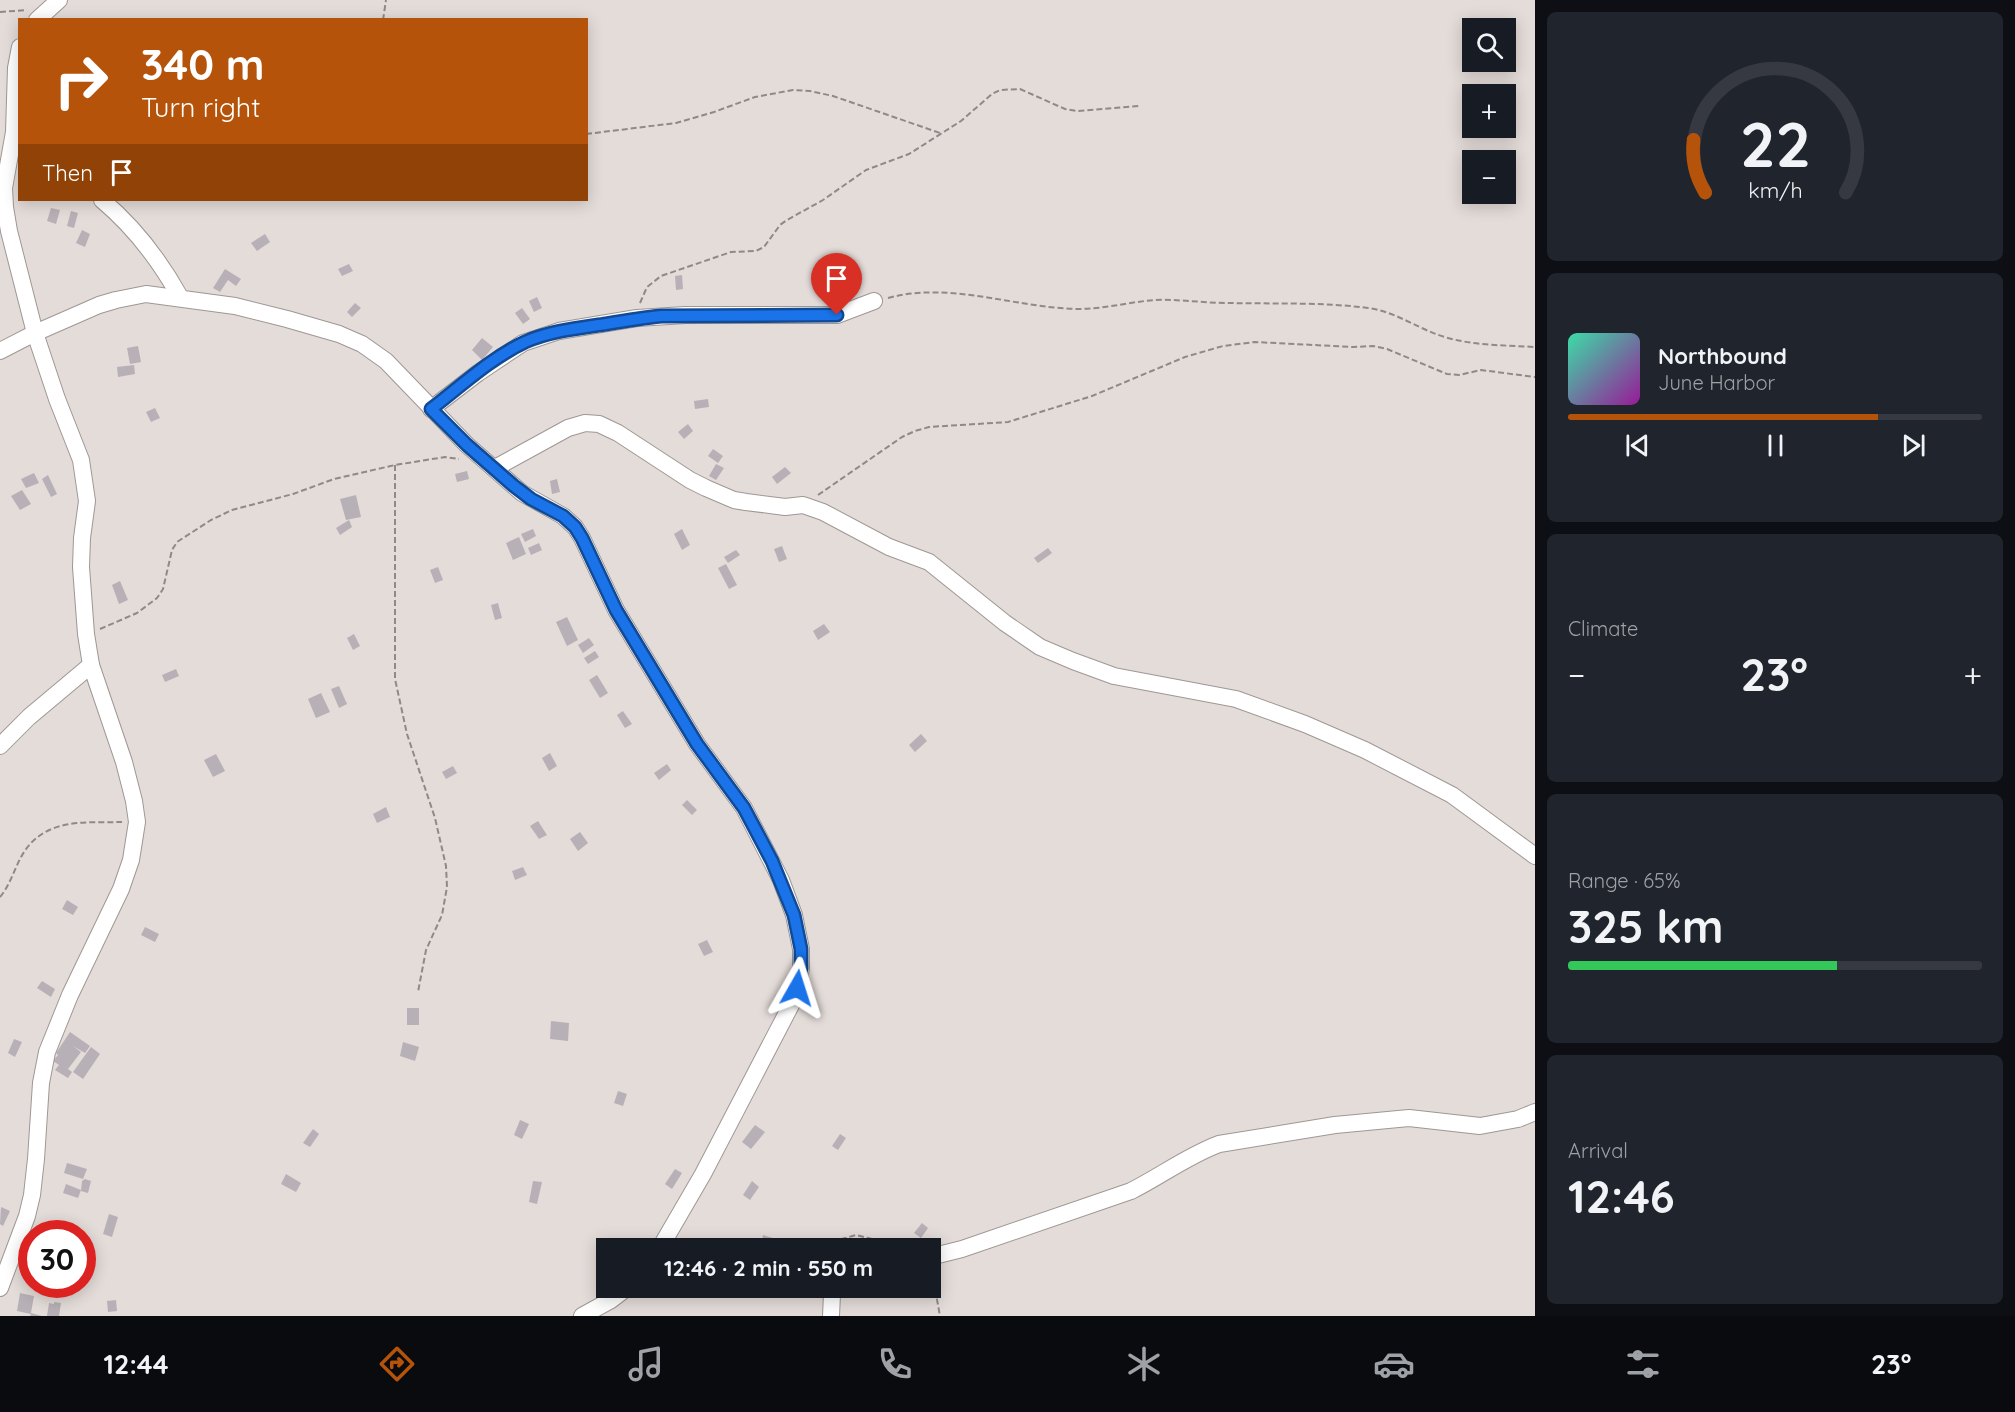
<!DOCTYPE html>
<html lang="en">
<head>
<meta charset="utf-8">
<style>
	body { margin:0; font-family:Quicksand,sans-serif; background:#20242c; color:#f1f3f6; height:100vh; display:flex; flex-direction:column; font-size:22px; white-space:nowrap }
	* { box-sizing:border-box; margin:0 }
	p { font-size:20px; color:#9ea1a6 }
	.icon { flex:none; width:33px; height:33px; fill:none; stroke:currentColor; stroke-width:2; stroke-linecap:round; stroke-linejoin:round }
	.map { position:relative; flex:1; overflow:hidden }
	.sheet { display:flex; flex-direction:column; gap:12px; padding:12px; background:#0d0f14; width:480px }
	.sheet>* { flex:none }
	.hud { position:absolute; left:18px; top:18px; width:570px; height:183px; border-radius:0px; box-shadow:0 3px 15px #0003; background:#b45309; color:#fff; overflow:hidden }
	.buttons { position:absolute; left:1462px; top:18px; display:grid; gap:12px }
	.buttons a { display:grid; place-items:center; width:54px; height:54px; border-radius:0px; background:#171b24; box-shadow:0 3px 15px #0003; font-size:30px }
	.speed { position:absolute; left:18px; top:1220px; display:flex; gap:12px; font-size:30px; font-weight:700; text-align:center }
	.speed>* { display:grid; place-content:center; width:78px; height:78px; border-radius:50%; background:#171b24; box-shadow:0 3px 15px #0003; line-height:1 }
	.speed .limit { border:9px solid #d22; background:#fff; color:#111 }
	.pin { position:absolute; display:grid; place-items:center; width:51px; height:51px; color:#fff; margin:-62px -26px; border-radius:50% 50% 50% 0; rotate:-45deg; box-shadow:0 0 6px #0007 }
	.pin .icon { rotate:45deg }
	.me { position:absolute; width:66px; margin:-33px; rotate:6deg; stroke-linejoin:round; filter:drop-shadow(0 0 4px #0008) }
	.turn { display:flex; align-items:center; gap:21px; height:126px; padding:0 24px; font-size:27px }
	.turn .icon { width:78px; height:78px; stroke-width:2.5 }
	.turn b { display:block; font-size:42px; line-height:51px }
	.then { display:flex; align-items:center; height:57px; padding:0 24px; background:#0003; gap:12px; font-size:22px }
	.big { font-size:45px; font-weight:700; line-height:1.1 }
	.sheet .widget { flex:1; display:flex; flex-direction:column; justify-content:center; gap:9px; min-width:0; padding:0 21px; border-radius:9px; background:#20242c }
	.sheet .dial { align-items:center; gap:0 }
	.dial svg { height:156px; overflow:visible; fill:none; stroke:#363941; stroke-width:7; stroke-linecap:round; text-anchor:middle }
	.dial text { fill:#f1f3f6; stroke:none }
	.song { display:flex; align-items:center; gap:18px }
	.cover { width:72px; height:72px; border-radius:9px; background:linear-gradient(135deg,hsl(160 70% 55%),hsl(300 70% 35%)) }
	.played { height:6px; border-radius:3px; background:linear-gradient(90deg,#b45309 75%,#363941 75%) }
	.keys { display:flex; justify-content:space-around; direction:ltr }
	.heat { display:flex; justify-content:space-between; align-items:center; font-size:33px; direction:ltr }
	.charge { height:9px; border-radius:4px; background:linear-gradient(90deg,#34c759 65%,#363941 0) }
	.trip { position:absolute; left:596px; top:1238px; width:345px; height:60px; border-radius:0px; background:#171b24; box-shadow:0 3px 15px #0003; font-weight:700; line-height:60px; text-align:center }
	.tab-bar { display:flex; height:96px; justify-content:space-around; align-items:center; background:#090b0e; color:#9ea1a6 }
	.tab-bar .icon { width:42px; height:42px }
	.tab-bar .active { color:#b45309 }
	.tab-bar b { font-size:27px; color:#f1f3f6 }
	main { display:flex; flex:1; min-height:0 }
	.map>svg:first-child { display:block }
	.building { fill:#b7b0b6 }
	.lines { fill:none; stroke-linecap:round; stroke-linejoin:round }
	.minor-casing { stroke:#9f9794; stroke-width:18 }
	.path { stroke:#8f8987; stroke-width:2; stroke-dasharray:6 3; stroke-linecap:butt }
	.minor { stroke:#fff; stroke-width:16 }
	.route-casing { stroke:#114b97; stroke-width:15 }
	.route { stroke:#1a73e8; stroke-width:10 }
</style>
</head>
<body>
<main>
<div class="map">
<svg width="1535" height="1316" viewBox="0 0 1535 1316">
	<rect width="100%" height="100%" fill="#e4dcd9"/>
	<!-- building -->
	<g class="building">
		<path d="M51,208L60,210L56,224L47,221Z"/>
		<path d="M71,211L78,213L74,228L67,226Z"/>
		<path d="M82,230L90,234L85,247L76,243Z"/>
		<path d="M265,234L270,242L257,251L251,243Z"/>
		<path d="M349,264L353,271L342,276L338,269Z"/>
		<path d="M225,269L241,279L236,286L228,280L220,292L213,288Z"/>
		<path d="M682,275L683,289L676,290L675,276Z"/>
		<path d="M537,297L542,308L534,312L529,301Z"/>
		<path d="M355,303L361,308L352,317L347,312Z"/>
		<path d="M522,308L530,319L523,324L515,313Z"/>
		<path d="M482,338L493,347L482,360L472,350Z"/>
		<path d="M138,346L141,362L130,364L127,348Z"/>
		<path d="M134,365L135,374L118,377L117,367Z"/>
		<path d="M708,399L709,407L695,409L694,401Z"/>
		<path d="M155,408L160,418L151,422L146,412Z"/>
		<path d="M688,424L693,431L684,439L678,432Z"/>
		<path d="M713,449L723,456L718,463L708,456Z"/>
		<path d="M716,464L724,468L716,480L709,476Z"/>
		<path d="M785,467L791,473L777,484L772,477Z"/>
		<path d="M467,471L469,479L457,482L455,474Z"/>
		<path d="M34,473L39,483L26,488L21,479Z"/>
		<path d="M48,475L57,494L51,497L42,479Z"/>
		<path d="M557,479L560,492L552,494L550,481Z"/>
		<path d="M22,490L31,504L20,510L11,496Z"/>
		<path d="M356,495L361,517L346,520L340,499Z"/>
		<path d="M349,520L352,527L340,535L336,528Z"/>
		<path d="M533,529L536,536L525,542L521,534Z"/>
		<path d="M682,529L690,545L682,550L674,534Z"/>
		<path d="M519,537L526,554L513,560L506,543Z"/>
		<path d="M539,543L542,550L531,555L528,548Z"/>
		<path d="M782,546L787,559L779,562L774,549Z"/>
		<path d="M1048,548L1052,553L1038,563L1034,558Z"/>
		<path d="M736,550L740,555L728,563L724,557Z"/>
		<path d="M726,564L737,585L729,589L718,568Z"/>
		<path d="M438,567L443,580L435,583L430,570Z"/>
		<path d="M120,581L128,600L119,604L112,585Z"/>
		<path d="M498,603L502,618L495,620L491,605Z"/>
		<path d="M567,617L578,640L567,646L556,622Z"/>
		<path d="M824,624L830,632L818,640L813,631Z"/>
		<path d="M354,634L360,646L353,650L347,638Z"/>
		<path d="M589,638L594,645L583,653L578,645Z"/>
		<path d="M595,651L599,657L588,664L584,658Z"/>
		<path d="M176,669L179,676L165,682L162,675Z"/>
		<path d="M597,675L608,693L600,698L589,680Z"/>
		<path d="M339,686L347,704L339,708L331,689Z"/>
		<path d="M321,693L330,712L316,718L308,699Z"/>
		<path d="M623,711L632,724L625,728L617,715Z"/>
		<path d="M921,734L927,741L915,752L909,745Z"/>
		<path d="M550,753L557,766L549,771L542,758Z"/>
		<path d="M216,754L225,771L213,777L204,760Z"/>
		<path d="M667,764L671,770L659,780L654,773Z"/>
		<path d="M453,766L457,773L446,779L442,772Z"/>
		<path d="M687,800L697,810L692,815L682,805Z"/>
		<path d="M386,807L390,817L377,823L373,814Z"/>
		<path d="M538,821L547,835L539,839L530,826Z"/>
		<path d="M580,832L588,843L578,851L570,839Z"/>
		<path d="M523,867L527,875L515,880L512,871Z"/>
		<path d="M67,900L78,907L73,915L62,909Z"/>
		<path d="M145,927L159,934L155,942L141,935Z"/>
		<path d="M707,940L713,952L704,956L698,944Z"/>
		<path d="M42,981L55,989L51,997L37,988Z"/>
		<rect x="407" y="1008" width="12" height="17"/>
		<path d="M551,1021L569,1023L568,1041L550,1039Z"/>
		<path d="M70,1032L90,1046L85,1053L73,1046L81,1052L68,1069L72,1072L68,1078L55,1070L59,1065L53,1061L58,1055L56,1053Z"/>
		<path d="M14,1039L22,1042L15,1057L8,1053Z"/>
		<path d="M403,1042L419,1047L415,1061L400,1056Z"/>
		<path d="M91,1047L100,1054L83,1079L73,1072Z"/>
		<path d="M618,1091L627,1094L623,1106L614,1103Z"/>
		<path d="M520,1120L529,1124L522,1139L514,1135Z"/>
		<path d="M755,1125L765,1132L751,1149L742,1142Z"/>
		<path d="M313,1129L319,1134L310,1147L303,1143Z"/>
		<path d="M840,1134L846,1138L838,1150L832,1146Z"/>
		<path d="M67,1163L87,1169L83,1179L64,1173Z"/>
		<path d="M675,1169L682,1173L672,1189L665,1184Z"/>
		<path d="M286,1174L301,1183L296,1192L281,1184Z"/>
		<path d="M85,1179L91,1181L88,1193L81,1191L82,1181Z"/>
		<path d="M533,1181L542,1182L537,1204L529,1202Z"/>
		<path d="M752,1181L759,1187L750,1200L743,1195Z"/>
		<path d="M66,1184L81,1190L78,1198L63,1193Z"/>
		<path d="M1,1207L10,1211L3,1226L0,1224Z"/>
		<path d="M109,1214L118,1217L112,1237L103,1234Z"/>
		<path d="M922,1223L928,1228L921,1238L914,1233Z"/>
		<path d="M763,1235L779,1240L777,1245L762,1241Z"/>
		<path d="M20,1293L34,1296L31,1313L42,1316H30L31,1314L17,1311Z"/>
		<path d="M116,1300L117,1311L108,1312L107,1301Z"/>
		<path d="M54,1302L61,1303L59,1316H47L49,1303L54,1304Z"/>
	</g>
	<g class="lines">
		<!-- minor casing -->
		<g class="minor-casing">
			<g id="minor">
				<path d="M37,20L59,0"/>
				<path d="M102,200C134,227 160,261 180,297"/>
				<path d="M0,351L35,333L99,305L116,300L146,294L235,306L287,319L339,334L362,344L386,361L467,445L522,493L563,516L575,527L582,538L616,610L697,744L744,808L781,880L794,915L801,949V968L797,989L791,1005L703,1174L660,1248"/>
				<path d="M431,409L478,373L523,343L559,331L637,318L685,315H837L874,301"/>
				<path d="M495,468L568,428L585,423L599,424L618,433L690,480L706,488L734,500L746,502L785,507L803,505L823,512L889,547L929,562L1005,623L1040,647L1073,661L1114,676L1236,699L1305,724L1365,750L1452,795L1535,856"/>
				<path d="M0,746L29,717L91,665"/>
				<path d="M930,1257L962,1249L1131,1191C1161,1176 1187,1156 1219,1144L1335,1125L1409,1118L1480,1126L1518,1119L1535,1112"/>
				<path d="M0,1288L27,1216L32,1195L36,1159L41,1083L47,1052L70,995L121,889L131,860L137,822L134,801L124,762L91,665L86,634L81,567L82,538L87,501L81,460L57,399L35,333L9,231L5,207L4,188L14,132L16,68L20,47"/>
				<path d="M582,1316L611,1300L628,1287"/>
				<path d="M831,1316L832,1294L837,1287"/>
			</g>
		</g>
		<!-- path -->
		<g class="path">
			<path d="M0,12L27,10"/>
			<path d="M383,20L386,0"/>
			<path d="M586,134L676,123L714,112L755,97L793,90L810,91L833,96L940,133"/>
			<path d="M888,298C951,281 1015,308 1078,309C1104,309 1129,302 1155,300C1179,299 1203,303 1228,303C1274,304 1322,302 1368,308C1393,311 1414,326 1436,334C1467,346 1503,345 1535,347"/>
			<path d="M640,303L647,287L661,276L731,252L756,251L764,247L780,225L787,220L823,200L866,170L909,154L961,121L992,94L1000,90L1020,89L1065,109L1077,111L1139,106"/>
			<path d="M395,465V679L407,734L435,818L446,866L447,887L442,915L426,950L418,992"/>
			<path d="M818,495L902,437L915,431L929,427L1008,422L1092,396L1185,357L1223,346L1255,342L1353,347L1373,346L1387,349L1447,374L1459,375L1481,370L1535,377"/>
			<path d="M100,629L137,613L157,598L163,589L172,550L177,542L211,520L232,510L293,494L334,479L395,465L445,457L459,459"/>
			<path d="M0,897C11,884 15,866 24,852C47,817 87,823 122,822"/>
			<path d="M681,1248L692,1244L708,1241L797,1248L817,1246L856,1235L872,1239L884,1248"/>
			<path d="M932,1272L940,1316"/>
		</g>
		<!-- minor -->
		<use href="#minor" class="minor"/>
	</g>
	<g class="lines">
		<!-- route casing -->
		<g class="route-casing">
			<path id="route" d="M797,988L801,968V949L794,915L772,861L744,808L697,744L616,610L582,538L575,527L563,516L531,499L514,486L467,445L431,409C461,386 491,358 525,342C550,331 579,328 606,324C624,321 642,318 661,316L837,315"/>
		</g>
		<!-- route -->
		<use href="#route" class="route"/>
	</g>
</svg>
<div class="buttons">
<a><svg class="icon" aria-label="search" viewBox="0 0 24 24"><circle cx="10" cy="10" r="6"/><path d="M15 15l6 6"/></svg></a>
<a>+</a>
<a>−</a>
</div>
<div class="speed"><div class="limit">30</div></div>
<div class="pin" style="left:837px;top:315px;background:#d93025"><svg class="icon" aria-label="arrive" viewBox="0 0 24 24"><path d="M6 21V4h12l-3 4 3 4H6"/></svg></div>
<svg class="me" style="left:797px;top:988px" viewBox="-20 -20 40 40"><path d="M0-17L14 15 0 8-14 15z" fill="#1a73e8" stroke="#fff" stroke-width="4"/></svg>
<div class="trip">12:46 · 2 min · 550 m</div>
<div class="hud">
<div class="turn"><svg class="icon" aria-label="right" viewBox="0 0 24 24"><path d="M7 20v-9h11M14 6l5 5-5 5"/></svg><div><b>340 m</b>Turn right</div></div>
<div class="then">Then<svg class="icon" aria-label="arrive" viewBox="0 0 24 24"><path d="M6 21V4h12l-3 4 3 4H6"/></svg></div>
</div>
</div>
<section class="sheet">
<div class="widget dial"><svg viewBox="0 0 100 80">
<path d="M14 69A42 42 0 1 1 86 69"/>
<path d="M14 69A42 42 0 0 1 8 42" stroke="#b45309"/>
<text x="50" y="56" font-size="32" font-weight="700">22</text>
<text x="50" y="72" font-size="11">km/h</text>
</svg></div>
<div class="widget">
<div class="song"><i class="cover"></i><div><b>Northbound</b><p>June Harbor</p></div></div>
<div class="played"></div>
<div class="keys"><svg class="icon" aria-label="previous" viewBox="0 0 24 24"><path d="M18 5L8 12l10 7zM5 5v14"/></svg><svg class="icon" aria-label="pause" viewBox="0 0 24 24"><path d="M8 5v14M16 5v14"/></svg><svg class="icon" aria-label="next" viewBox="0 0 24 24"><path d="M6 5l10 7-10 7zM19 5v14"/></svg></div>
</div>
<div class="widget"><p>Climate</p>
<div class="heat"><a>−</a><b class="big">23°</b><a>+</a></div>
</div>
<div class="widget"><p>Range · 65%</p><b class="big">325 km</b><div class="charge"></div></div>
<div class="widget"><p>Arrival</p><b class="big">12:46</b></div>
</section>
</main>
<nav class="tab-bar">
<b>12:44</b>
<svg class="icon active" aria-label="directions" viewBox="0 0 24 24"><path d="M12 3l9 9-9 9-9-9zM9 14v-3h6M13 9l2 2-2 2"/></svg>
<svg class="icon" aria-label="music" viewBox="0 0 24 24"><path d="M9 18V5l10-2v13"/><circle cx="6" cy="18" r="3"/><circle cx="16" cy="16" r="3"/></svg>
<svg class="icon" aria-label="phone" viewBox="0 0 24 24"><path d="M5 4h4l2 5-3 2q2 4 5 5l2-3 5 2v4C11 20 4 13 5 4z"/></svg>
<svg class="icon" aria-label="climate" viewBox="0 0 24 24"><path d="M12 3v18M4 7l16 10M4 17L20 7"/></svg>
<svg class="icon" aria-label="car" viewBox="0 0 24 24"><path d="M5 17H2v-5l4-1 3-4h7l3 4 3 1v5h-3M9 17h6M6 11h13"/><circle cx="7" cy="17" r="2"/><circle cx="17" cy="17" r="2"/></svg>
<svg class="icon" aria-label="filters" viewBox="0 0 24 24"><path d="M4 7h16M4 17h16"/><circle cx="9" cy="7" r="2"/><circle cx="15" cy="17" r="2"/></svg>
<b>23°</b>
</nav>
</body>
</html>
